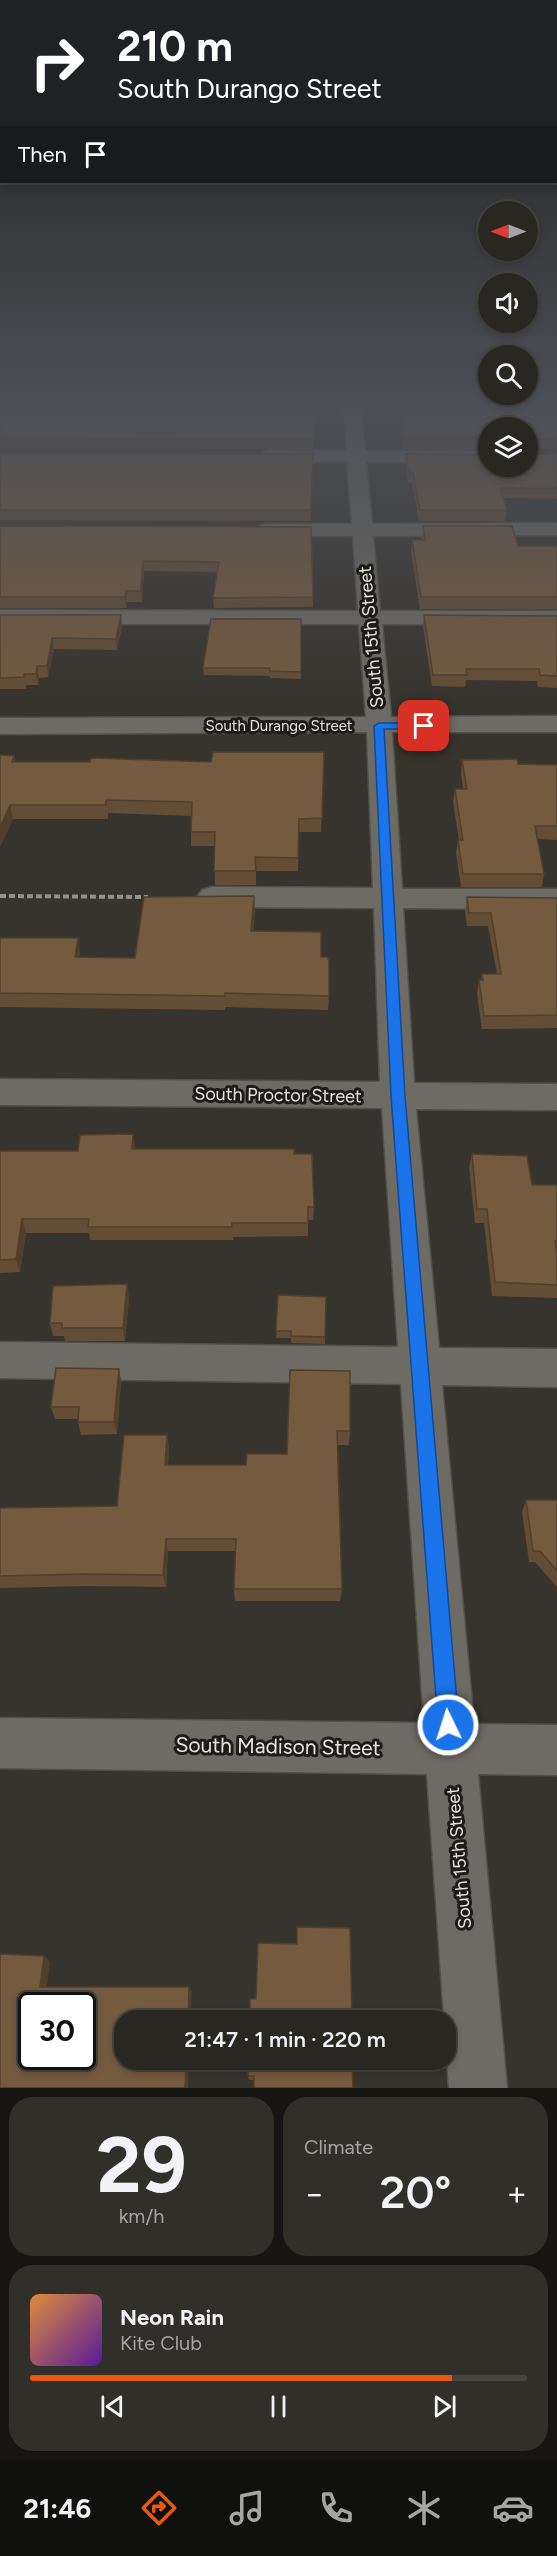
<!DOCTYPE html>
<html lang="en">
<head>
<meta charset="utf-8">
<style>
	body { margin:0; font-family:Figtree,sans-serif; background:#312f2a; color:#f1f3f6; height:100vh; display:flex; flex-direction:column; font-size:22px; white-space:nowrap }
	* { box-sizing:border-box; margin:0 }
	p { font-size:20px; color:#a5a5a5 }
	.icon { flex:none; width:33px; height:33px; fill:none; stroke:currentColor; stroke-width:2; stroke-linecap:round; stroke-linejoin:round }
	.map { position:relative; height:2088px; overflow:hidden }
	.side { display:flex; flex-direction:column; gap:9px; padding:9px; background:#171513; flex:1 }
	.side>* { flex:none }
	.banner { position:absolute; left:0px; top:0px; width:558px; height:183px; box-shadow:0 3px 9px #0003,0 0 0 2px #454440; background:#202124; color:#fff; overflow:hidden }
	.needle { width:39px; rotate:270deg }
	.controls { position:absolute; left:478px; top:201px; display:grid; gap:12px }
	.controls a { display:grid; place-items:center; width:60px; height:60px; border-radius:50%; background:#292722; box-shadow:0 3px 9px #0003,0 0 0 2px #454440; font-size:30px }
	.speed { position:absolute; left:18px; top:1992px; display:flex; gap:12px; font-size:30px; font-weight:700; text-align:center }
	.speed>* { display:grid; place-content:center; width:78px; height:78px; border-radius:50%; background:#292722; box-shadow:0 3px 9px #0003,0 0 0 2px #454440; line-height:1 }
	.speed .limit { border:3px solid #111; border-radius:9px; background:#fff; color:#111 }
	.pin { position:absolute; display:grid; place-items:center; width:51px; height:51px; color:#fff; margin:-26px; border-radius:12px; box-shadow:0 3px 9px #0006 }
	.me { position:absolute; width:66px; margin:-33px; rotate:356deg; stroke-linejoin:round; filter:drop-shadow(0 0 4px #0008) }
	.turn { display:flex; align-items:center; gap:21px; height:126px; padding:0 18px; font-size:27px }
	.turn .icon { width:78px; height:78px; stroke-width:2.5 }
	.turn b { display:block; font-size:42px; line-height:51px }
	.then { display:flex; align-items:center; height:57px; padding:0 18px; background:#0003; gap:12px; font-size:22px }
	.big { font-size:45px; font-weight:600; line-height:1.1 }
	.side .widget { flex:1; display:flex; flex-direction:column; justify-content:center; gap:9px; min-width:0; padding:0 21px; border-radius:24px; background:#312f2a }
	.side .dial { align-items:center; gap:0 }
	.dial b { font-size:78px; line-height:1 }
	.song { display:flex; align-items:center; gap:18px }
	.cover { width:72px; height:72px; border-radius:9px; background:linear-gradient(135deg,hsl(30 70% 55%),hsl(270 70% 35%)) }
	.played { height:6px; border-radius:3px; background:linear-gradient(90deg,#ea580c 85%,#454440 85%) }
	.keys { display:flex; justify-content:space-around; direction:ltr }
	.heat { display:flex; justify-content:space-between; align-items:center; font-size:33px; direction:ltr }
	.side .tiles { flex:1; display:grid; gap:9px; grid-template-columns:1fr 1fr }
	.widget:last-child { grid-column:span 2 }
	.trip { position:absolute; left:114px; top:2010px; width:342px; height:60px; border-radius:24px; background:#292722; box-shadow:0 3px 9px #0003,0 0 0 2px #454440; font-weight:600; line-height:60px; text-align:center }
	.tab-bar { display:flex; height:96px; justify-content:space-around; align-items:center; background:#10100e; color:#a5a5a5 }
	.tab-bar .icon { width:42px; height:42px }
	.tab-bar .on { color:#ea580c }
	.tab-bar b { font-size:27px; color:#f1f3f6 }
	.map>svg:first-child { display:block }
	.lines { fill:none; stroke-linecap:round; stroke-linejoin:round }
	.minor-casing { stroke:#52504a; stroke-width:3 }
	.path { stroke:#93918b; stroke-width:4; stroke-dasharray:6 3; stroke-linecap:butt }
	.minor { fill:#6e6b64; fill-rule:evenodd }
	.wall { fill:#644d36 }
	.shaded-wall { fill:#513f2c }
	.building { fill:#745a3f; stroke:#513f2c; stroke-width:1.5; fill-rule:evenodd }
	.route { fill:#1a73e8; stroke:#114b97; stroke-width:1.5 }
	.labels { text-anchor:middle; dominant-baseline:central; stroke-width:6; stroke-linejoin:round; paint-order:stroke }
	.far-street-label { font-size:15px; fill:#e5e4df; stroke:#1d1c19 }
	.street-label { font-size:18px; fill:#e5e4df; stroke:#1d1c19 }
	.near-street-label { font-size:21px; fill:#e5e4df; stroke:#1d1c19 }
</style>
</head>
<body>
<div class="map">
<svg width="557" height="2088" viewBox="0 0 557 2088">
	<rect width="100%" height="100%" fill="#37342e"/>
	<g class="lines">
		<!-- minor casing -->
		<g class="minor-casing">
			<path id="minor" d="M343,407H361L365,451H489V463L366,462L372,524L557,523V535L373,536L380,611H557V625L382,624L391,717L557,716V732H392L402,889H557V909L403,908L414,1083L557,1084V1110L416,1109L439,1348L557,1349V1387L442,1385L474,1724L557,1725V1775L478,1774L507,2088H449L427,1774L0,1768V1718L424,1723L401,1384L0,1378V1342L398,1347L382,1108L0,1105V1079L380,1082L374,908L212,907L202,904L197,897L202,890L212,887L373,888L367,732L0,734V718L366,717L359,624H0V610L358,611L353,536H266L259,534L256,530L259,526L266,524H352L347,462H269L262,460L260,456L262,452L269,450L347,451Z"/>
		</g>
		<!-- path -->
		<path class="path" d="M0,896L148,897"/>
		<!-- minor -->
		<use href="#minor" class="minor"/>
	</g>
	<!-- wall -->
	<g class="wall">
		<path d="M0,407H314L313,449L0,448Z"/>
		<path d="M398,407H557V449H528L489,428V449H404Z"/>
		<path d="M0,454H313L311,521L0,520Z"/>
		<path d="M406,454H557V499L504,498L507,510L505,521H419L412,483H408L406,465Z"/>
		<path d="M0,526L311,527L313,607L214,608L213,598L217,572L144,571L142,602H127L126,608H0Z"/>
		<path d="M423,526L518,546H557V609H420L411,551L412,540H422Z"/>
		<path d="M0,615H121L122,626L117,650L54,649L48,677L39,678L38,685H26V689H0Z"/>
		<path d="M424,615L557,616V688L538,687L537,681L466,680L465,687L432,686L423,626Z"/>
		<path d="M301,619V679L270,678V676L204,675L203,668Z"/>
		<path d="M324,752L321,832H299L298,871H256V885H215L214,846H191V816L108,813V819H13L0,847L14,756L15,762H211Z"/>
		<path d="M462,760L518,764L557,765V840L538,839L544,874L542,887H461L456,853L458,840H459L453,802L455,789H463L461,773Z"/>
		<path d="M467,897L557,898V1028L482,1029L477,994L479,980H481L482,974H497L488,926H467L465,911Z"/>
		<path d="M255,910L253,931L321,957L329,996L328,1010L225,1007V1010L0,1007V938L80,952L79,957L135,958Z"/>
		<path d="M135,1149L294,1154L314,1207L313,1220H308V1236L233,1237V1240H90L89,1233H26L20,1272L0,1273V1151H78Z"/>
		<path d="M472,1154L532,1185H557V1298L492,1296L484,1223H475L469,1168Z"/>
		<path d="M278,1295L325,1337V1344L291,1343V1338H276Z"/>
		<path d="M129,1297L125,1341H65L64,1336H53L50,1323Z"/>
		<path d="M119,1369L121,1382L117,1434L81,1435L78,1422V1419H55L51,1407Z"/>
		<path d="M290,1370L350,1431L349,1445H338L342,1589L340,1601H235L234,1589L235,1551H168L166,1587L88,1586L0,1588V1508L117,1506L167,1435L169,1448L168,1465H246L287,1454Z"/>
		<path d="M526,1500H557V1587L535,1562H529L522,1512Z"/>
		<path d="M352,2060L254,2080H249L248,2076Z"/>
	</g>
	<!-- shaded-wall -->
	<g class="shaded-wall">
		<path d="M143,561L144,571L142,602L141,591Z"/>
		<path d="M126,591L127,602L126,608L125,597Z"/>
		<path d="M121,615L122,626L117,650L116,639Z"/>
		<path d="M52,638L54,649L48,677L47,666Z"/>
		<path d="M37,666L39,678L38,685L36,674Z"/>
		<path d="M10,805L13,819L0,847V828Z"/>
		<path d="M254,896L255,910L251,944V931Z"/>
		<path d="M78,938L80,952L78,970L75,957Z"/>
		<path d="M133,1134L135,1148L134,1162L132,1149Z"/>
		<path d="M22,1219L26,1233L20,1272L16,1259Z"/>
		<path d="M127,1284L129,1297L125,1341L123,1328Z"/>
		<path d="M119,1369L121,1382L117,1434L114,1422Z"/>
		<path d="M167,1435L169,1448L167,1478L165,1465Z"/>
		<path d="M166,1539L168,1551L166,1587L163,1575Z"/>
		<path d="M44,1956L50,1962L46,1993L40,1987Z"/>
		<path d="M189,1987L192,1993L190,2020H188Z"/>
		<path d="M186,2060H189L188,2088H185Z"/>
	</g>
	<!-- building -->
	<g class="building">
		<path d="M0,407H314L313,439L0,438Z"/>
		<path d="M400,407H557V439H528V428H489V438H404Z"/>
		<path d="M0,454H313L311,510H0Z"/>
		<path d="M406,454L489,455V466H528V454H557V488H500L507,510H420L413,472H409Z"/>
		<path d="M0,526L311,527L313,597L213,598L219,562L143,561L141,591H126L125,597H0Z"/>
		<path d="M423,526H512L518,546H557V597H421L412,540H425Z"/>
		<path d="M0,615H121L116,639L52,638L47,666H37L36,674H24V677L0,678Z"/>
		<path d="M424,615L557,616V676L540,675L539,669H466L467,675H433Z"/>
		<path d="M211,619H301V672L270,671V668H203Z"/>
		<path d="M213,752H324L322,818L299,819L298,858L255,857L256,871H214L215,832H191L192,802L106,800V805H10L0,828V755L14,756L12,762H90L91,758L211,762Z"/>
		<path d="M517,759L518,764L557,765V826H535L544,874H463L458,840H463L455,789H467L462,760Z"/>
		<path d="M254,896L251,931L321,932V957H327L329,961V996L225,993V996L0,993V938H78L75,957L135,958L144,897Z"/>
		<path d="M467,897L557,898V1015L484,1016L479,980H483L482,974H501L491,913H469Z"/>
		<path d="M133,1134L132,1149H294V1154H312L314,1207H308V1223H232V1227H88L89,1219H22L16,1259L0,1260V1151H78L80,1135Z"/>
		<path d="M472,1154L527,1156L532,1185H557V1241H555L557,1254V1285L495,1282L487,1209H477Z"/>
		<path d="M127,1284L123,1328H62V1323H50L53,1286Z"/>
		<path d="M278,1295L326,1297L325,1337L291,1336V1331H276Z"/>
		<path d="M56,1368L119,1369L114,1422H78L79,1407H51Z"/>
		<path d="M290,1370L350,1371V1431H337L342,1589H234L236,1539H166L163,1575L84,1574L0,1576V1508L117,1506L124,1435H167L165,1465H246L247,1454H287Z"/>
		<path d="M526,1500H557V1571L540,1551H533Z"/>
		<path d="M297,1927L350,1928L352,2020H250V1999H256L258,1943L297,1944Z"/>
		<path d="M0,1954L44,1956L40,1987H189L188,2020H124V2060H186L185,2088H0ZM32,2006H82V2056H32Z"/>
		<path d="M248,2060H352L353,2088H254V2076H248Z"/>
	</g>
	<!-- sky -->
	<linearGradient id="sky" x2="0" y2="1"><stop stop-color="#1e1d19"/><stop offset="0.58" stop-color="#4d5057"/><stop offset="1" stop-color="#4d5057" stop-opacity="0"/></linearGradient>
	<rect width="557" height="699" fill="url(#sky)"/>
	<!-- route -->
	<path class="route" d="M379,723H424L429,726L424,729H384L405,1096L459,1725L456,1732L448,1735L441,1732L438,1725L391,1096L374,726Z"/>
	<g class="labels">
		<!-- far-street labels -->
		<g class="far-street-label">
			<text x="279" y="726">South Durango Street</text>
		</g>
		<!-- street labels -->
		<g class="street-label">
			<text transform="translate(371 637) rotate(-95)">South 15th Street</text>
			<text transform="translate(278 1095) rotate(1)">South Proctor Street</text>
			<text transform="translate(459 1858) rotate(-95)">South 15th Street</text>
		</g>
		<!-- near-street labels -->
		<g class="near-street-label">
			<text transform="translate(278 1746) rotate(1)">South Madison Street</text>
		</g>
	</g>
</svg>
<div class="controls">
<a><svg class="needle" viewBox="-14 -14 28 28"><path d="M0-13l5 13h-10z" fill="#e53935"/><path d="M0 13l5-13h-10z" fill="#a5a5a5"/></svg></a>
<a><svg class="icon" aria-label="sound" viewBox="0 0 24 24"><path d="M4 9h4l5-4v14l-5-4H4zM17 9q2 3 0 6"/></svg></a>
<a><svg class="icon" aria-label="search" viewBox="0 0 24 24"><circle cx="10" cy="10" r="6"/><path d="M15 15l6 6"/></svg></a>
<a><svg class="icon" aria-label="layers" viewBox="0 0 24 24"><path d="M12 4l9 5-9 5-9-5zM3 14l9 5 9-5"/></svg></a>
</div>
<div class="speed"><div class="limit">30</div></div>
<div class="pin" style="left:424px;top:726px;background:#d93025"><svg class="icon" aria-label="arrive" viewBox="0 0 24 24"><path d="M6 21V4h12l-3 4 3 4H6"/></svg></div>
<svg class="me" style="left:448px;top:1725px" viewBox="-20 -20 40 40"><circle r="17" fill="#1a73e8" stroke="#fff" stroke-width="3"/><path d="M0-11L8 9 0 5-8 9z" fill="#fff"/></svg>
<div class="trip">21:47 · 1 min · 220 m</div>
<div class="banner">
<div class="turn"><svg class="icon" aria-label="right" viewBox="0 0 24 24"><path d="M7 20v-9h11M14 6l5 5-5 5"/></svg><div><b>210 m</b>South Durango Street</div></div>
<div class="then">Then<svg class="icon" aria-label="arrive" viewBox="0 0 24 24"><path d="M6 21V4h12l-3 4 3 4H6"/></svg></div>
</div>
</div>
<section class="side">
<div class="tiles">
<div class="widget dial"><b>29</b><p>km/h</p></div>
<div class="widget"><p>Climate</p>
<div class="heat"><a>−</a><b class="big">20°</b><a>+</a></div>
</div>
<div class="widget">
<div class="song"><i class="cover"></i><div><b>Neon Rain</b><p>Kite Club</p></div></div>
<div class="played"></div>
<div class="keys"><svg class="icon" aria-label="previous" viewBox="0 0 24 24"><path d="M18 5L8 12l10 7zM5 5v14"/></svg><svg class="icon" aria-label="pause" viewBox="0 0 24 24"><path d="M8 5v14M16 5v14"/></svg><svg class="icon" aria-label="next" viewBox="0 0 24 24"><path d="M6 5l10 7-10 7zM19 5v14"/></svg></div>
</div>
</div>
</section>
<nav class="tab-bar">
<b>21:46</b>
<svg class="icon on" aria-label="directions" viewBox="0 0 24 24"><path d="M12 3l9 9-9 9-9-9zM9 14v-3h6M13 9l2 2-2 2"/></svg>
<svg class="icon" aria-label="music" viewBox="0 0 24 24"><path d="M9 18V5l10-2v13"/><circle cx="6" cy="18" r="3"/><circle cx="16" cy="16" r="3"/></svg>
<svg class="icon" aria-label="phone" viewBox="0 0 24 24"><path d="M5 4h4l2 5-3 2q2 4 5 5l2-3 5 2v4C11 20 4 13 5 4z"/></svg>
<svg class="icon" aria-label="climate" viewBox="0 0 24 24"><path d="M12 3v18M4 7l16 10M4 17L20 7"/></svg>
<svg class="icon" aria-label="car" viewBox="0 0 24 24"><path d="M5 17H2v-5l4-1 3-4h7l3 4 3 1v5h-3M9 17h6M6 11h13"/><circle cx="7" cy="17" r="2"/><circle cx="17" cy="17" r="2"/></svg>
</nav>
</body>
</html>
